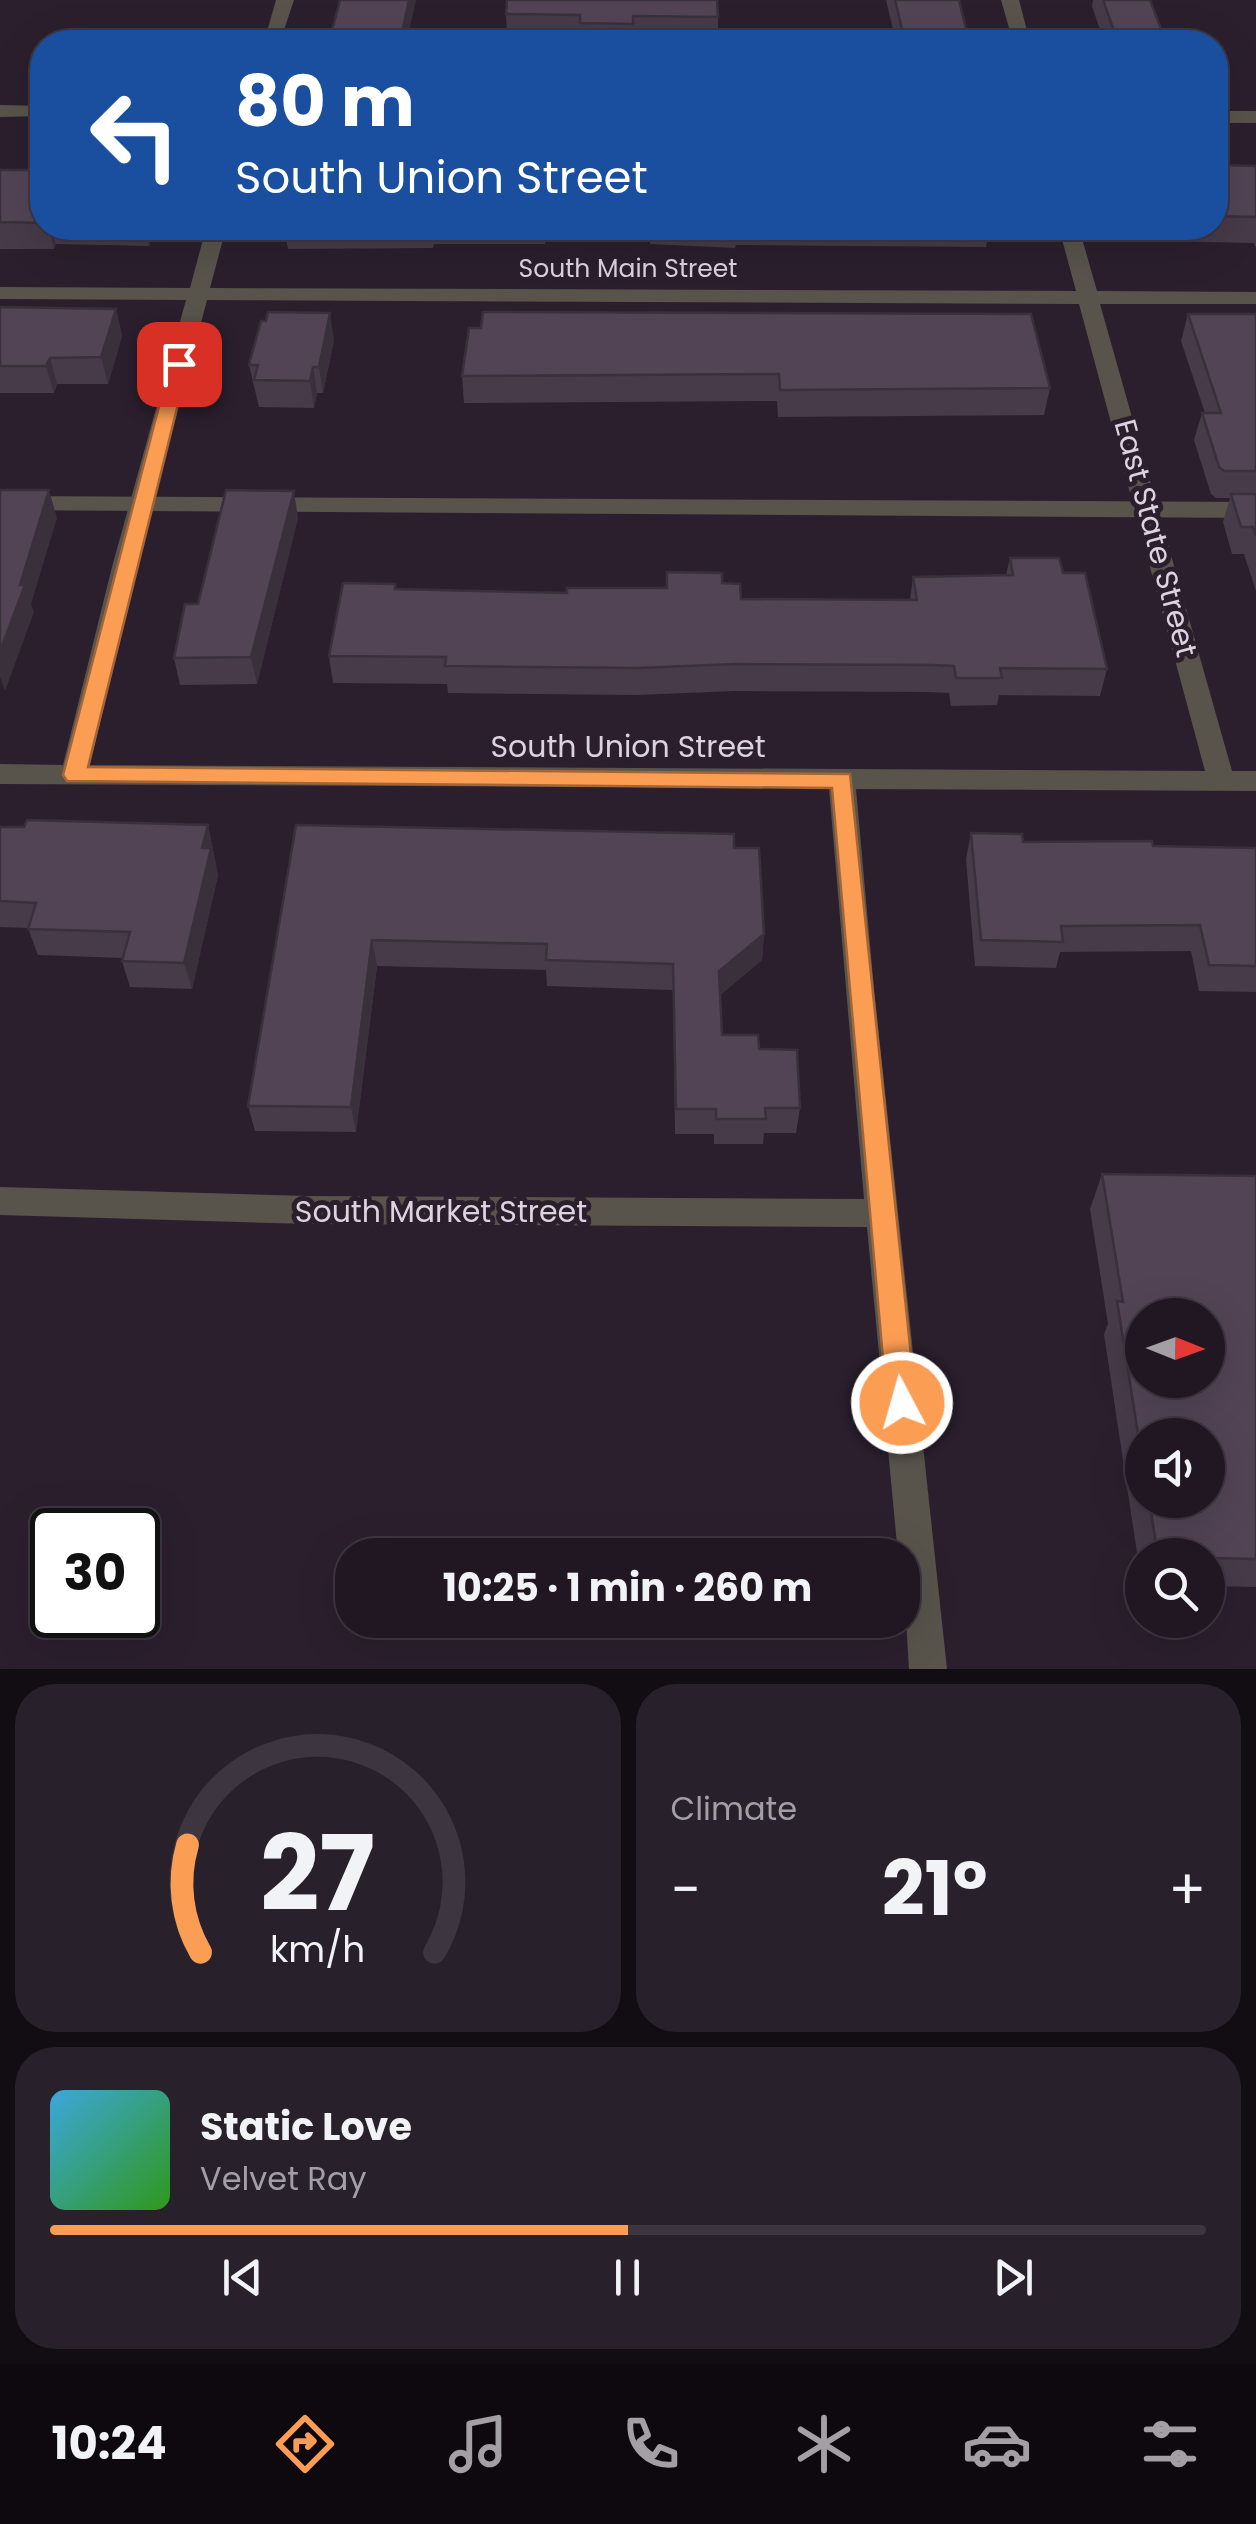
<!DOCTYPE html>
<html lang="en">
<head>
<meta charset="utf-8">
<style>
	body { margin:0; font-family:Poppins,sans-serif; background:#28202a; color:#f1f3f6; height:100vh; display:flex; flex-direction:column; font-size:38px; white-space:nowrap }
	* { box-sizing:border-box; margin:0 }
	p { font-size:32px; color:#a29fa5 }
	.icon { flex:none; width:55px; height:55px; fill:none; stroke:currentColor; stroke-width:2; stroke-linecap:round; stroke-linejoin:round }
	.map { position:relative; height:1669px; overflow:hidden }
	.side { display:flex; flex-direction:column; gap:15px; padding:15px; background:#120d13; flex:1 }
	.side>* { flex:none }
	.guide { position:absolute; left:30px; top:30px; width:1198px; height:210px; border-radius:40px; box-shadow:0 10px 40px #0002,0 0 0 2px #3d3640; background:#1a4fa0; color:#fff; overflow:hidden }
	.needle { width:65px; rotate:91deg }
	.fabs { position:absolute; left:1125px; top:1298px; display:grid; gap:20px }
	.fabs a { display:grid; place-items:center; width:100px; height:100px; border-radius:50%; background:#201722; box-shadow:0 10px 40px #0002,0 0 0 2px #3d3640; font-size:50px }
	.speed { position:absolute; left:30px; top:1508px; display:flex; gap:20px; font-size:50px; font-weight:700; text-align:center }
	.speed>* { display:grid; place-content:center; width:130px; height:130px; border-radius:50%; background:#201722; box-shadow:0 10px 40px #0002,0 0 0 2px #3d3640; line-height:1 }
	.speed .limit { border:5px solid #111; border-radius:15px; background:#fff; color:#111 }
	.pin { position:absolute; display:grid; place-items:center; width:85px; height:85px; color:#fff; margin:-42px; border-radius:20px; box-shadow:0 5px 15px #0006 }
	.me { position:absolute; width:110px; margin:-55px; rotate:354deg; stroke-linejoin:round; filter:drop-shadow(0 0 8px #0008) }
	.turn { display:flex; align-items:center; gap:35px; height:210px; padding:0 40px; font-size:45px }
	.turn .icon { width:130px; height:130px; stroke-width:2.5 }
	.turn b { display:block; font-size:70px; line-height:85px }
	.big { font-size:75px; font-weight:700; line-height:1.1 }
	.side .widget { flex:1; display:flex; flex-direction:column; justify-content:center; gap:15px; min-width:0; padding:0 35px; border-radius:40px; background:#28202a }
	.side .dial { align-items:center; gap:0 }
	.dial svg { height:260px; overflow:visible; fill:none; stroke:#3d3640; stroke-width:7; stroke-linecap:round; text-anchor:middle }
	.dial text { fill:#f1f3f6; stroke:none }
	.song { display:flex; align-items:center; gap:30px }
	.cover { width:120px; height:120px; border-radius:15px; background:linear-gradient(135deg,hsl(200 70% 55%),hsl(110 70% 35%)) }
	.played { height:10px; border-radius:5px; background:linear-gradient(90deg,#fc9d54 50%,#3d3640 50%) }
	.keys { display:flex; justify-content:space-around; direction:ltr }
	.heat { display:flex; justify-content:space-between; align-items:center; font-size:55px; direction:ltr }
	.side .tiles { flex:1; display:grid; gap:15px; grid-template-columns:1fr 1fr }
	.widget:last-child { grid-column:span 2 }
	.trip { position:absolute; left:335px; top:1538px; width:585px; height:100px; border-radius:40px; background:#201722; box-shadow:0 10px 40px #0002,0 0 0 2px #3d3640; font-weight:700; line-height:100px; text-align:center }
	.tabs { display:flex; height:160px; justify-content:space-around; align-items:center; background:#0d090e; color:#a29fa5 }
	.tabs .icon { width:70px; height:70px }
	.tabs .current { color:#fc9d54 }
	.tabs b { font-size:45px; color:#f1f3f6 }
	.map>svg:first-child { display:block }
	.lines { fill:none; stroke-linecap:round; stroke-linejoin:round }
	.service { fill:#58544b; fill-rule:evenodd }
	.minor { fill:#58544b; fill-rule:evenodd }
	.wall { fill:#473a49; fill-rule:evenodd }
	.shaded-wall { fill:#39303c }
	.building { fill:#524455; stroke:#39303c; stroke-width:2.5; fill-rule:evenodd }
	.route { fill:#fc9d54; stroke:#a46637; stroke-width:2.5 }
	.labels { text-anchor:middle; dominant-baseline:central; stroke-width:10; stroke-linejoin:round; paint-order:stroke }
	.far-street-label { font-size:25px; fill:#dbd3dd; stroke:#2b1f2e }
	.street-label { font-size:30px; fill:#dbd3dd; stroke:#2b1f2e }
</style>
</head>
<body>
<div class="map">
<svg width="1256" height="1669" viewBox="0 0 1256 1669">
	<rect width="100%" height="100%" fill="#2b1f2e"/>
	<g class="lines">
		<!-- service -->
		<g class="service">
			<path d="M0,105L42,106V116L0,117Z"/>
			<rect x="1215" y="111" width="41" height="12"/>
			<path d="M0,496L1256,502V518L0,510Z"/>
		</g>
		<!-- minor -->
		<g class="minor">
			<path d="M276,0H294L280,42H264Z"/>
			<path d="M1001,0H1019L1030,42H1013Z"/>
			<path d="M206,228H226L210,288L1076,291L1059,228H1079L1097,291L1256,292V304H1100L1232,771H1256V791L856,789L874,989L947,1669H909L902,1555H898L867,1227L308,1224L0,1215V1187L308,1196L864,1199L829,788L0,784V764L63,765L112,567L186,300L0,299V287L190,288ZM207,300L1079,304L1205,771L90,765L136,567Z"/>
		</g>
	</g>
	<!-- wall -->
	<g class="wall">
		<path d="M886,0H959L969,42H896Z"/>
		<path d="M1093,0H1150L1166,42H1104L1092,6Z"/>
		<path d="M506,14L718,17V42H580V40L507,39Z"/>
		<path d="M1215,165L1256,166V248L1254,243L1160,241L1156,228H1215Z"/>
		<path d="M0,170H42V228H155L149,246L56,244L54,249H0Z"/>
		<path d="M284,228H546L545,244H434L433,248L288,249Z"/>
		<path d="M650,228H990L986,247L736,245L735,248L650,244Z"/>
		<path d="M0,307L116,309L122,336L108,384H57L54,393H0Z"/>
		<path d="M1188,314H1256V591L1244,554H1232L1223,522L1230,498H1216L1211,494L1194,440L1202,413H1205L1181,341Z"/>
		<path d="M469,328L1050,388L1044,415L778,417L777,401L464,403L462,376Z"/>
		<path d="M334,340L323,393H317L314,408L259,407L249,365Z"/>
		<path d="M298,518L257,684L180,685L174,658L198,604Z"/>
		<path d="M1010,558L1063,573L1107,669L1100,696L999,695L997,705L951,706L949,693L928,692L735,691L636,695L448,693L447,684L333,683L329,656L396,589L567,593L722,583L741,599L910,600L913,577L1006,575Z"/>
		<path d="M208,825L218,875L192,989L130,987L122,961L123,958L38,955L28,928L0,927V827Z"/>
		<path d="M296,825L734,848L764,934L762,960L720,995L722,1035L759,1049L800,1108L796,1133H764L763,1144H714V1134H675L673,990L547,986L546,970L377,966L356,1132L255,1131L248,1106Z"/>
		<path d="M971,833L1023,842L1256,848V992L1199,991L1191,951L1060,952L1056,968L975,966L966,859Z"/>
		<path d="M1102,1174L1256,1176V1587L1208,1586V1555H1142V1586L1104,1334L1108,1324L1090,1209ZM1142,1435L1208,1500H1142Z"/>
	</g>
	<!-- shaded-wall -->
	<g class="shaded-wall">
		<path d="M409,0H416L407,42H400Z"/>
		<path d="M49,228H52L56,244L54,249Z"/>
		<path d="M145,228H155L149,246Z"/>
		<path d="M116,309L122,336L108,384L101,357Z"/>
		<path d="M330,313L334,340L323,393L319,367Z"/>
		<path d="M50,358L57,384L54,393L46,366Z"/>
		<path d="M313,367L317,393L314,408L310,381Z"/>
		<path d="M49,490L57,518L31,604L34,612L5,691L0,677V651Z"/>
		<path d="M294,491L298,518L257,684L251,657Z"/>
		<path d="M208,825L218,875L192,989L184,963L202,848Z"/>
		<path d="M764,934L762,960L717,997L719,971Z"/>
		<path d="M372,940L377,966L356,1132L351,1107Z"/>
	</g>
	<!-- building -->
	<g class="building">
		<path d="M340,0H409L400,42H329Z"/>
		<path d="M507,0H717L718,17L633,16V24L580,23V15L506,14Z"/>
		<path d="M895,0H959L969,42H905Z"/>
		<path d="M1103,0H1150L1166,42H1118Z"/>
		<path d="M1215,165L1256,166V217L1215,216Z"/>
		<path d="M0,170H42V223L0,222Z"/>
		<path d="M0,307L116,309L101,357L50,358L46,366H0Z"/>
		<path d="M268,312L330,313L319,367H313L310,381L254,380L258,365H249L261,321H266Z"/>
		<path d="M483,312L1031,314L1050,388L780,390L779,374L462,376L469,328H481Z"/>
		<path d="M1188,314H1256V471H1224L1219,467L1202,413H1221Z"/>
		<path d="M0,490H49L20,585H25L0,651Z"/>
		<path d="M226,490L294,491L251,657L174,658L185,604H198Z"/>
		<path d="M1231,494H1256V536L1253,527H1241Z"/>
		<path d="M1010,558H1059L1063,573H1085L1107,669L1000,668L1002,678H956L954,666L932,665L736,664L637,668L445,666L446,657L329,656L343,583L395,584V589L567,593V588H667V572L722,573V583L740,584L741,599L917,600L913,577L1013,575Z"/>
		<path d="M27,820L208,825L202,848H211L184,963L122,961L130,932L28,929L36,903L0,901V827H24Z"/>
		<path d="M296,825L734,834V848H759L764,934L719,971L722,1035H758L759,1049L797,1050L800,1108H765L766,1119H716V1109H676L673,964L546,960L547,944L372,940L351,1107L248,1106Z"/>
		<path d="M971,833L1022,834L1023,842L1152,841L1153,846L1256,848V966L1209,965L1200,925L1061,926L1063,942L981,940Z"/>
		<path d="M1102,1174L1256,1176V1559L1208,1558V1555H1158L1149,1500H1208V1435H1142V1459L1117,1301L1123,1302ZM1142,1315H1208V1380H1142Z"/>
	</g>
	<!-- route -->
	<path class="route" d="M179,358L188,364L88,767L850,774L916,1403L912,1412L902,1416L892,1412L887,1403L832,788L67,781L63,775L170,364Z"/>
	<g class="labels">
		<!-- far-street labels -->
		<g class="far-street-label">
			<text x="628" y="268">South Main Street</text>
		</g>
		<!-- street labels -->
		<g class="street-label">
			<text transform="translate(1156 538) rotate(75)">East State Street</text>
			<text x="628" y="746">South Union Street</text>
			<text x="441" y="1211">South Market Street</text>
		</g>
	</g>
</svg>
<div class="fabs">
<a><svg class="needle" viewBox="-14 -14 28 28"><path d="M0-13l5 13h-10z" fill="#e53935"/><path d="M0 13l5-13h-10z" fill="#a29fa5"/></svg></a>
<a><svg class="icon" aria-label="sound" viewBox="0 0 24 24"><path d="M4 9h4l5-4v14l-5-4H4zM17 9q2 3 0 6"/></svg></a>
<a><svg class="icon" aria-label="search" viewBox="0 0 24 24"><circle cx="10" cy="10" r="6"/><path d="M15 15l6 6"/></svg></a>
</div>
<div class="speed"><div class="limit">30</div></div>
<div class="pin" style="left:179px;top:364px;background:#d93025"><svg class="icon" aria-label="arrive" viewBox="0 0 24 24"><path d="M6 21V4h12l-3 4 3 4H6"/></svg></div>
<svg class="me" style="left:902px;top:1403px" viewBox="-20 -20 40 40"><circle r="17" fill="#fc9d54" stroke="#fff" stroke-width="3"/><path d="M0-11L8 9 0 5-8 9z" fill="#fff"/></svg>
<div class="trip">10:25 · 1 min · 260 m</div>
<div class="guide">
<div class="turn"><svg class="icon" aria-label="left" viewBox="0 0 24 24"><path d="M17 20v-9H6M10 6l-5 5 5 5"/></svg><div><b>80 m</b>South Union Street</div></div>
</div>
</div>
<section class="side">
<div class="tiles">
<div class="widget dial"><svg viewBox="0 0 100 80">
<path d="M14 69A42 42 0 1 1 86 69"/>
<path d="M14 69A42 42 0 0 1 10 36" stroke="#fc9d54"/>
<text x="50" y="56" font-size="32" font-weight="700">27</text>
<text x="50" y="72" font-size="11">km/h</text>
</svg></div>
<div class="widget"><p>Climate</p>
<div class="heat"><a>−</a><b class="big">21°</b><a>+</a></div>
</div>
<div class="widget">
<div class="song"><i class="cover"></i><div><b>Static Love</b><p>Velvet Ray</p></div></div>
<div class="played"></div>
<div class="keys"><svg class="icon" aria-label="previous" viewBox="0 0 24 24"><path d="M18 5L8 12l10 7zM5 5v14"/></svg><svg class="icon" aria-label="pause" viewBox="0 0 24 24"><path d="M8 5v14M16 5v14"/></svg><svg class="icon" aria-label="next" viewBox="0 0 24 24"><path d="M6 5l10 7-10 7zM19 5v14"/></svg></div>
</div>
</div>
</section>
<nav class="tabs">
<b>10:24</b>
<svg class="icon current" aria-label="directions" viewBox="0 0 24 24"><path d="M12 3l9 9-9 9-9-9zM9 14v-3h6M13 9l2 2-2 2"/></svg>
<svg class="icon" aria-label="music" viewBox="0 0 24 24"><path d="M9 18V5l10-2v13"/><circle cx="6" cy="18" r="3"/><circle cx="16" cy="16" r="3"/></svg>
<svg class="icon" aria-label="phone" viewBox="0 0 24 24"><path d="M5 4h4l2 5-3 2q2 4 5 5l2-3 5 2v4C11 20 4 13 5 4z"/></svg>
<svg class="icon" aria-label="climate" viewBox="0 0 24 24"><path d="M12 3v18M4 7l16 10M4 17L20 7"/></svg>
<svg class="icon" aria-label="car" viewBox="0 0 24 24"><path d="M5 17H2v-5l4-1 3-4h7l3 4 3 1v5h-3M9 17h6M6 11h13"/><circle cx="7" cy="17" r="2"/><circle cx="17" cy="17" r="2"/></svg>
<svg class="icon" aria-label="filters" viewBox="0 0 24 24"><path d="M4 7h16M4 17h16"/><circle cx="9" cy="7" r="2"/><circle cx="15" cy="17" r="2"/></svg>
</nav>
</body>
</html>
